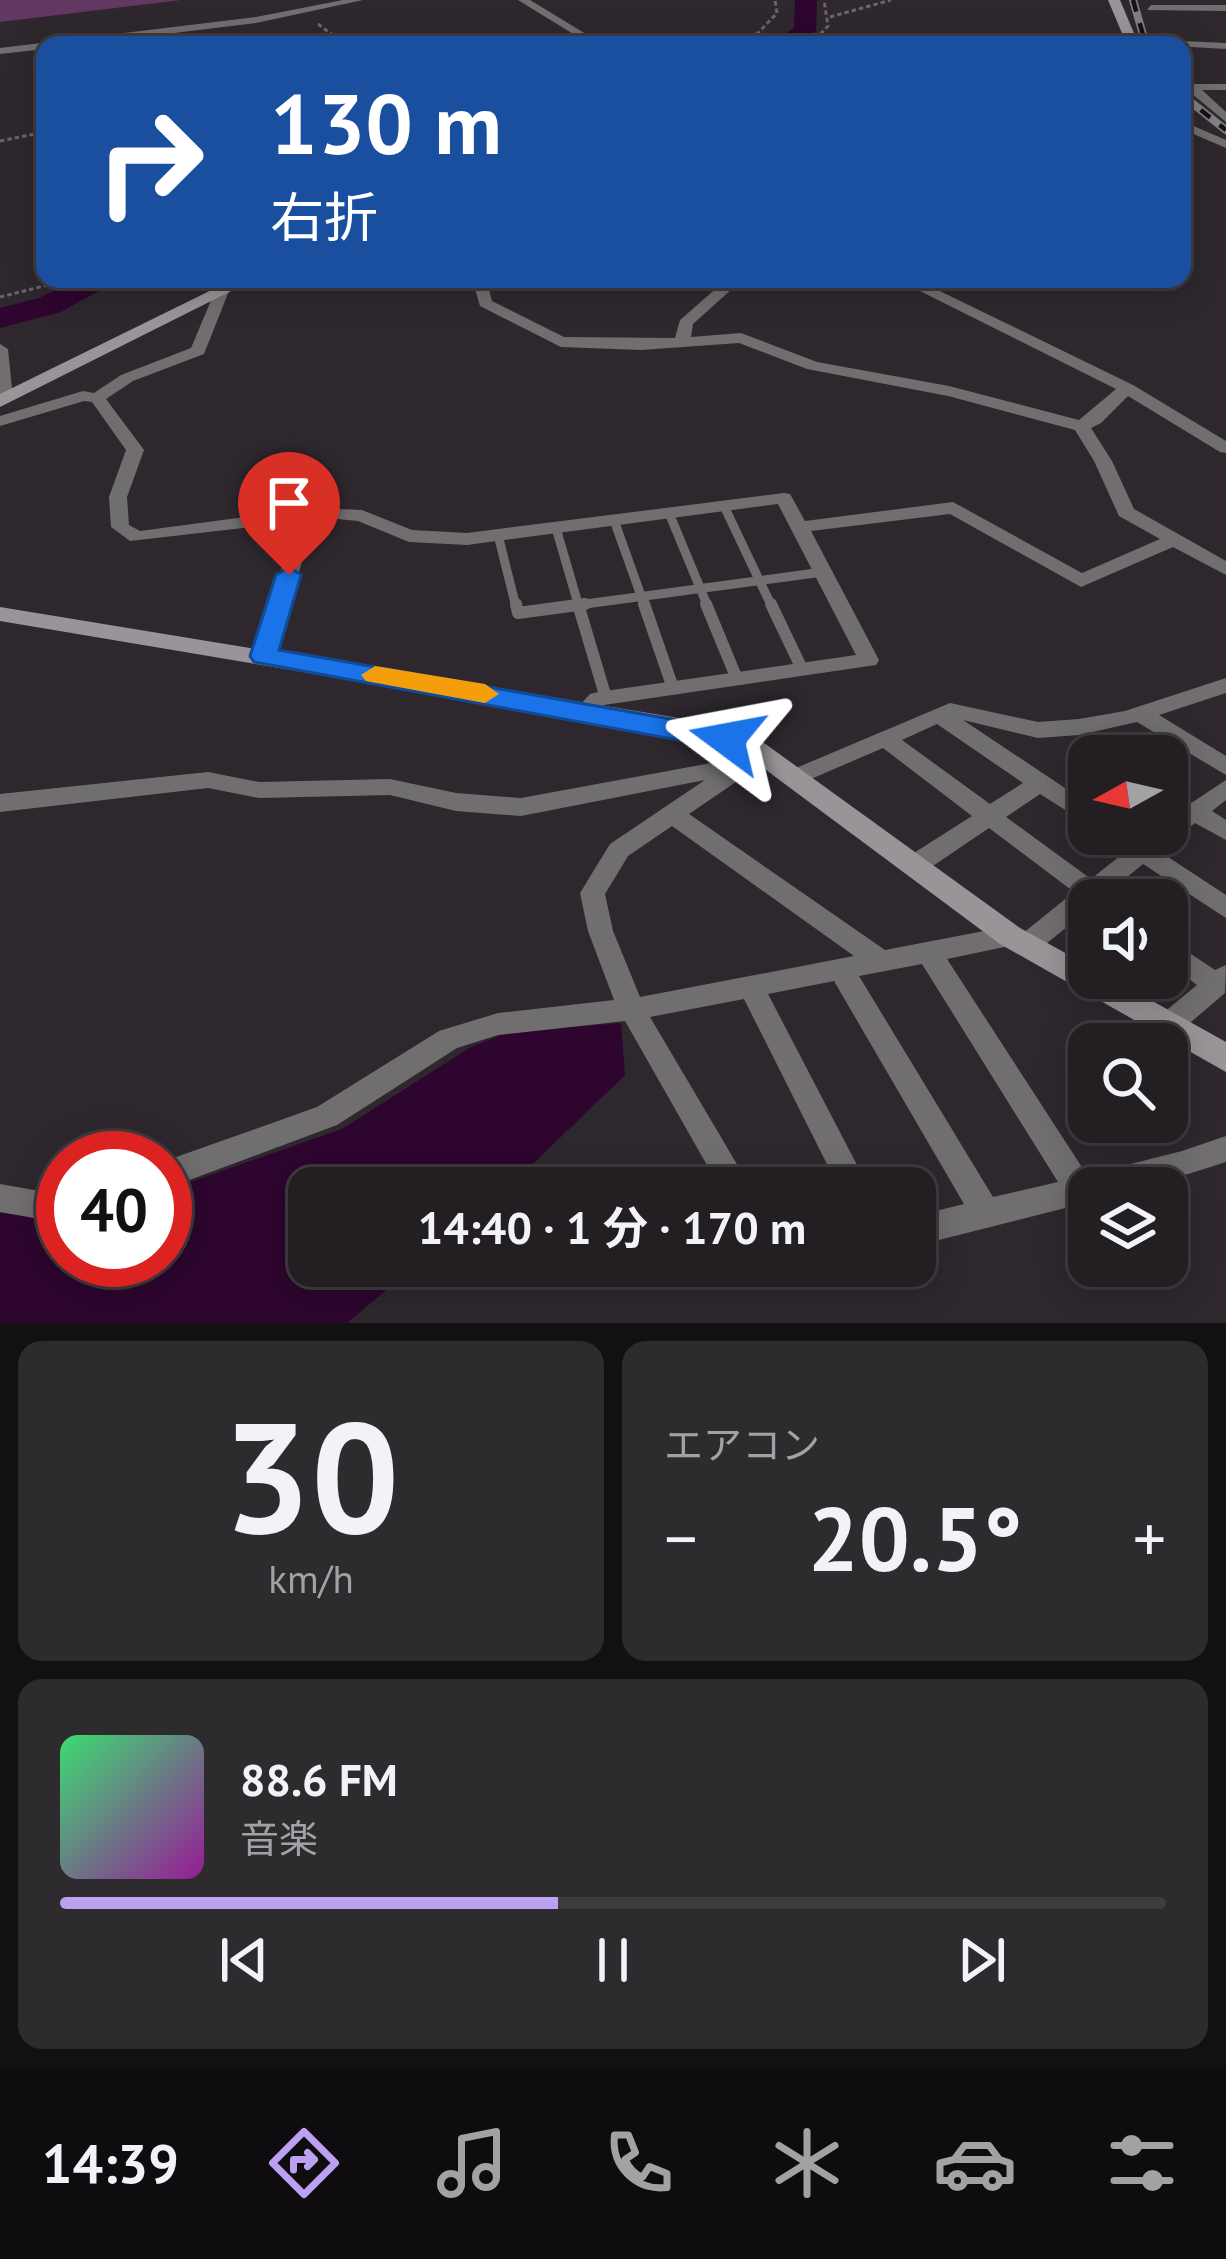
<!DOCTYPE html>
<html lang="ja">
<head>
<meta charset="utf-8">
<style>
	body { margin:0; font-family:"PT Sans","Noto Sans JP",sans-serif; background:#2e2b2f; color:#f1f3f6; height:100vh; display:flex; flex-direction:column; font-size:45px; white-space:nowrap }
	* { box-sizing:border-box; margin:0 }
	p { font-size:39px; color:#a2a2a5 }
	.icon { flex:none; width:66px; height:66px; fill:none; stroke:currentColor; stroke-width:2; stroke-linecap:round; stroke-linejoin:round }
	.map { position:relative; height:1323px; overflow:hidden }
	.panel { display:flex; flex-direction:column; gap:18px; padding:18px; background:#131013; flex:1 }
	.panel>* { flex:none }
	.guide { position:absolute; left:36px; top:36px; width:1155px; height:252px; border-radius:24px; box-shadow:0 6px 30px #0003,0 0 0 3px #3f3c40; background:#1a4fa0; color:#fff; overflow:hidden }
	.needle { width:78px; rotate:262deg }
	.tools { position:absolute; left:1068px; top:735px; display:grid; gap:24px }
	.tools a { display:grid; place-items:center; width:120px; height:120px; border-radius:24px; background:#221e22; box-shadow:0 6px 30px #0003,0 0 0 3px #3f3c40; font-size:60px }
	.speed { position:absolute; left:36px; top:1131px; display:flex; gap:24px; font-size:60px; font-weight:700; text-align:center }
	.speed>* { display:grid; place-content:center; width:156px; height:156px; border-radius:50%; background:#221e22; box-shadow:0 6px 30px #0003,0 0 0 3px #3f3c40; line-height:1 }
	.speed .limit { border:18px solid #d22; background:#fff; color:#111 }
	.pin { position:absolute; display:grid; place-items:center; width:102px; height:102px; color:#fff; margin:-123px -51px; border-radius:50% 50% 50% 0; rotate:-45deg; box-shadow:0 0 12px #0007 }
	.pin .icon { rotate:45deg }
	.me { position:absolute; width:132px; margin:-66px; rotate:283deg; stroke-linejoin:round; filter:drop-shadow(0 0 9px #0008) }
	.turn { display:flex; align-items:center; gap:42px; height:252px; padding:0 36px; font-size:54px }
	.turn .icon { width:156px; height:156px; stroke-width:2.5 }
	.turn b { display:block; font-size:84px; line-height:102px }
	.big { font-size:90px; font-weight:700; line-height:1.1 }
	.panel .tile { flex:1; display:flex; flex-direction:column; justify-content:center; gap:18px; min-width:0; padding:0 42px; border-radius:24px; background:#2e2b2f }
	.panel .dial { align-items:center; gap:0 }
	.dial b { font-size:156px; line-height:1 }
	.song { display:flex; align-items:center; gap:36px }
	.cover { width:144px; height:144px; border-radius:18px; background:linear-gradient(135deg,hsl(140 70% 55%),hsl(300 70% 35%)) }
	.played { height:12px; border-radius:6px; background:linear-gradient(90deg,#bca0f2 45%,#3f3c40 45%) }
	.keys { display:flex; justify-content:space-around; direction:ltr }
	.heat { display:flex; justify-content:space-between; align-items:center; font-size:66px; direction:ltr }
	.panel .tiles { flex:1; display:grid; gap:18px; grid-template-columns:1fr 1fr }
	.tile:last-child { grid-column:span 2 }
	.trip { position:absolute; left:288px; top:1167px; width:648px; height:120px; border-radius:24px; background:#221e22; box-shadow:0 6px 30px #0003,0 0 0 3px #3f3c40; font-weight:700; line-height:120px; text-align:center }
	.tabs { display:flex; height:192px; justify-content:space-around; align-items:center; background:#0e0c0e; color:#a2a2a5 }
	.tabs .icon { width:84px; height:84px }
	.tabs .active { color:#bca0f2 }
	.tabs b { font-size:54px; color:#f1f3f6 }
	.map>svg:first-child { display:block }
	.green { fill:#623862 }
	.water { fill:#2d052e }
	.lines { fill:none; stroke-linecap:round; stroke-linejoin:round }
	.river { fill:#2d052e; fill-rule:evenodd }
	.path { stroke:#6a656a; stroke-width:3; stroke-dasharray:4.5 3; stroke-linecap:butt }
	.lane-far1 { stroke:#716e70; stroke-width:9 }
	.lane { stroke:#716e70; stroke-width:12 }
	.street { fill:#716e70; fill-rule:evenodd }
	.secondary { fill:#989498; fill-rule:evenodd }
	.rail-casing { stroke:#837e83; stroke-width:8 }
	.rail { stroke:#141214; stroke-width:4.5; stroke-dasharray:12; stroke-linecap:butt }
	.route { fill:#1a73e8; stroke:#114b97; stroke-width:3 }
	.slow { fill:#f59e0b }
</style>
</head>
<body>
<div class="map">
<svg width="1226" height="1323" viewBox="0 0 1226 1323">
	<rect width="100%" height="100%" fill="#2e282e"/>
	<!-- green -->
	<path class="green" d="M0,0H181L0,22Z"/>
	<!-- water -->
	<path class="water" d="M621,1023L625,1075L508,1188H309V1266H415L347,1323H0V1213L63,1218V1260H165V1191L342,1129L471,1047L509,1032Z"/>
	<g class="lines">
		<!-- river -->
		<g class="river">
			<path d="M795,0H817L816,31L796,45H768L794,28Z"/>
			<path d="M79,279H120L61,312L0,328V308L39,298Z"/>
		</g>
		<!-- path -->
		<g class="path">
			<path d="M830,17L891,0"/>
			<path d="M318,24L346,45"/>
			<path d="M516,45L556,38"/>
			<path d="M728,45L758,33L777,13L775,0"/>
			<path d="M810,45L828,26L824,0"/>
			<path d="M0,141L45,132"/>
			<path d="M0,297L72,279"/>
		</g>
		<!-- lane-far1 -->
		<g class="lane-far1">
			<path d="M724,506L772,607"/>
			<path d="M669,513L708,607"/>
			<path d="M614,520L645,607"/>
			<path d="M556,528L579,607"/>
			<path d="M498,535L516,607"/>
			<path d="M563,607L823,572"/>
		</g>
		<!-- lane -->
		<g class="lane">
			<path d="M516,604L518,613L585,604"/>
			<path d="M578,604L606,698"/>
			<path d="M644,604L673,688"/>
			<path d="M706,604L737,679"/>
			<path d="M771,604L802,669"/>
		</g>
		<!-- street -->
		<g class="street">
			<path d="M343,0H363L256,23L76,45H45V49L0,54V48L256,17Z"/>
			<path d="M518,0H530L604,45H591Z"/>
			<path d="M1151,5H1226V11L1147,10Z"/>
			<path d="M878,34L882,39L861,42L862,45H852L850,40Z"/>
			<path d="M1161,40L1226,43V49L1157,45Z"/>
			<path d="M1182,75L1195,84H1226V90H1202L1226,112V122L1186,89Z"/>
			<path d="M1182,121L1226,140V148L1182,129Z"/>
			<path d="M472,279H486L492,301L564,337L675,338L680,320L727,279H743L693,324L691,337L741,333L817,362L949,386L1079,420L1116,389L896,279H915L1133,385L1226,441V453L1220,452L1128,396L1101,423L1091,428L1112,461L1134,509L1226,561V575L1173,547L1081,587L950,514L811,531L879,660L876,665L604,705L585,718L574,711L590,694L598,692L856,655L778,504L467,545L409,542L358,521L327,518L304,521L310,535L274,656L264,663L254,656L292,535L287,523L130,541L111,527L109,497L126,450L92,402L84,401L0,426V416L83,391L94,393L121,375L191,348L215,291L222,287L229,291L204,354L133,381L106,399L144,450L127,497L129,525L140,531L283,512L292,507L362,510L412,530L467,533L784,493L790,494L805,521L953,502L1082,573L1160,539L1119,516L1094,461L1075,430L948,396L807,369L739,343L641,350L561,347L480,306Z"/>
			<path d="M0,344L8,349L13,399L5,404L0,403Z"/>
			<path d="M1226,678V693L1159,715L1226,756V775L1137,722L1079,735L1038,738L963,720L1089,804V825L1040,794L1006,817L1091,879L1125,852L1104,834H1134L1141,839L1147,834H1167V819L1226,780V800L1212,811L1226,820V840L1195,823L1159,851L1226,895V918L1143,864L1109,892L1114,900H1089V909L1036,952L1027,955L1018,952L1014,945L947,959L1087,1175L1182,1151L1226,1136V1162L1144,1188H1089V1202L915,1246V1216L964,1204L834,981L768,994L869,1188H839L744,999L650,1017L751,1188H720L625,1021L498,1035L457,1048L337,1125L165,1189V1161L317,1107L439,1031L498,1013L614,1000L588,931L580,893L610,844L705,780L521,816L456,811L390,795L259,798L208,788L0,812V794L208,772L259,782L390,779L456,793L521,798L744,757L752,759L755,765L752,771L689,814L885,950L1010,926L1019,929L1022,934L1074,892L989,828L924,872L915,874L906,872L903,865L906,858L972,816L883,748L797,785L789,783L786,777L789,771L950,703L1038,722L1079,719L1125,711ZM937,724L1023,783L990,804L902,740ZM672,826L854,956L640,997L613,931L605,894L628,856ZM922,964L1058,1182L993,1197L859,976Z"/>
			<path d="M1167,938L1215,970L1226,965L1225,993L1177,1034L1167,1037L1157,1034L1153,1026L1157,1018L1197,985L1167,962Z"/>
			<path d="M0,1184L45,1192L63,1188V1216L45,1220L0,1212Z"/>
			<path d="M764,1266H800L795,1277L784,1281L769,1277Z"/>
		</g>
		<!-- secondary -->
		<g class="secondary">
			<path d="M1108,0H1120L1139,45H1127Z"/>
			<path d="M234,279H255L0,407V394Z"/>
			<path d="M0,607L703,722L760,740L1020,928L1089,966V978H1111L1226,1042V1072L1000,944L742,752L701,739L0,621Z"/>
		</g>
		<!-- rail casing -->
		<g class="rail-casing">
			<g id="rail">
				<path d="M1133,0L1146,45"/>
				<path d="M1182,95L1226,130"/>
			</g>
		</g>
		<!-- rail -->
		<use href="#rail" class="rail"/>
	</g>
	<!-- route -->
	<path class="route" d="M289,567L301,575L279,650L727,729L741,739L727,749L254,662L250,656L276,575Z"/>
	<!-- slow -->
	<path class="slow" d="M375,666L485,684L499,694L485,703L366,681L361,675Z"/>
</svg>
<div class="tools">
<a><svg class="needle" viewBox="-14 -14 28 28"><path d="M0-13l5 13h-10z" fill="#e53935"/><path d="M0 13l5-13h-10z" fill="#a2a2a5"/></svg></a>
<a><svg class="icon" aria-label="sound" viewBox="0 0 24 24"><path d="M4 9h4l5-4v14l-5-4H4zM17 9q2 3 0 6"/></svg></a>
<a><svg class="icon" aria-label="search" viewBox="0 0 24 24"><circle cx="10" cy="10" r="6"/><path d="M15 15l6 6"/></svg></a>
<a><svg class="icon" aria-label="layers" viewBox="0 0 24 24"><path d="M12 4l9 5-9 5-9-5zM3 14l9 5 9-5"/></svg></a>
</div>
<div class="speed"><div class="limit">40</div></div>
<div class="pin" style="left:289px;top:575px;background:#d93025"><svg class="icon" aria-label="arrive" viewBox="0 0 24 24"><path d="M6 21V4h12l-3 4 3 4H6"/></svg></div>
<svg class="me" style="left:727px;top:739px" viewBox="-20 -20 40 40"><path d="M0-17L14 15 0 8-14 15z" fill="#1a73e8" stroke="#fff" stroke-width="4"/></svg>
<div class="trip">14:40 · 1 分 · 170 m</div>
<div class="guide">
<div class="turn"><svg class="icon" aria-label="right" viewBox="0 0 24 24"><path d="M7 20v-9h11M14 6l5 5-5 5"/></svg><div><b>130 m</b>右折</div></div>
</div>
</div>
<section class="panel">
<div class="tiles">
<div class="tile dial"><b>30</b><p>km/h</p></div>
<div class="tile"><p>エアコン</p>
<div class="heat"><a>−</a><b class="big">20.5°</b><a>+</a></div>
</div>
<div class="tile">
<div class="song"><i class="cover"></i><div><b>88.6 FM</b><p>音楽</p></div></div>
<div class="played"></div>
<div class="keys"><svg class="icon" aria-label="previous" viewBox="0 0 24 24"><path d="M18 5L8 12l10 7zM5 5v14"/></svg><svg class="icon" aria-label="pause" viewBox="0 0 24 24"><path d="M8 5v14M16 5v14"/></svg><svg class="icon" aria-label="next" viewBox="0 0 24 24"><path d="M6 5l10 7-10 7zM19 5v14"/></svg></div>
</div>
</div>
</section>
<nav class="tabs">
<b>14:39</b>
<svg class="icon active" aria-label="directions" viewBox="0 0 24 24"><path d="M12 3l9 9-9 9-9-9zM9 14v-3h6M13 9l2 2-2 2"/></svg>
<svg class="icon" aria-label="music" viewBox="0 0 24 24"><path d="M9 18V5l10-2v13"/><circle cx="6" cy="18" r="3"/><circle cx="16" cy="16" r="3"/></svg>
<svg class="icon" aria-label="phone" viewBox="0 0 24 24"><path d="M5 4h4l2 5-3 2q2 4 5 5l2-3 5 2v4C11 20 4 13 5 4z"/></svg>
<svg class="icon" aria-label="climate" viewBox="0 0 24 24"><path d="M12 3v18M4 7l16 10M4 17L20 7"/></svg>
<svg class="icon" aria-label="car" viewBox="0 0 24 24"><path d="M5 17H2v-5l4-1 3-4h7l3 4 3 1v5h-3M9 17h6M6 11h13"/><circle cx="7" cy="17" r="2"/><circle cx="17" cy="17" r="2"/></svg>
<svg class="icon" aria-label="filters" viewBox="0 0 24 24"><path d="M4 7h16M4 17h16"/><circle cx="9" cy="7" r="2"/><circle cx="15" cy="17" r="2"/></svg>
</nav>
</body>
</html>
